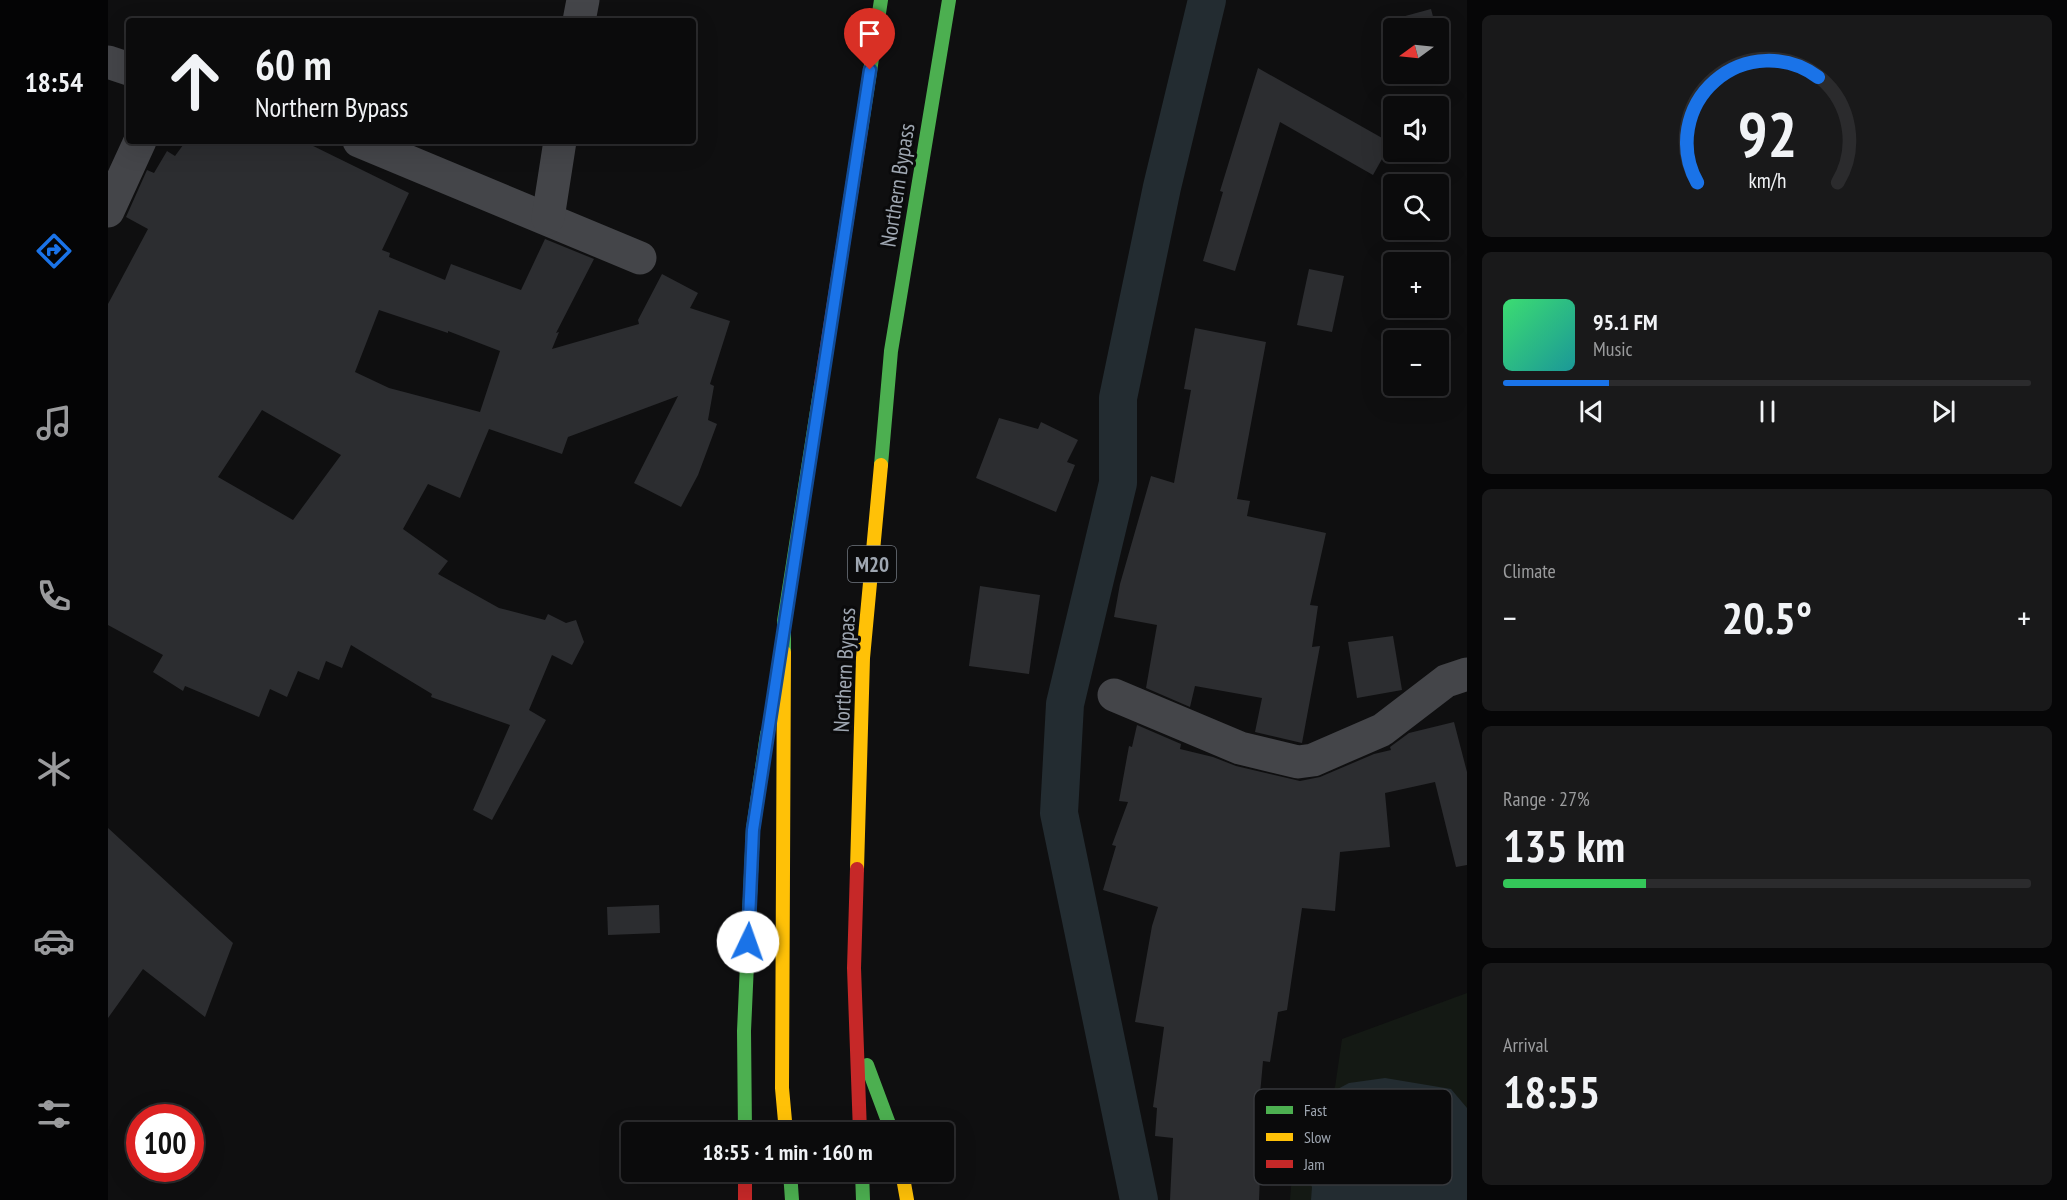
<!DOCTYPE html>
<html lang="en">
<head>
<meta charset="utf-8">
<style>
	body { margin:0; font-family:"PT Sans Narrow",sans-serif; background:#19191a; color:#f1f3f6; height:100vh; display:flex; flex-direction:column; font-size:22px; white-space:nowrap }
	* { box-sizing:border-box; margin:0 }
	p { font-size:20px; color:#9a9b9d }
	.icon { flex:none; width:33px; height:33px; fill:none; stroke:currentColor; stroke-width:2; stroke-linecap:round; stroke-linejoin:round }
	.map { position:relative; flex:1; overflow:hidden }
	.details { display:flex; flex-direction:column; gap:15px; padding:15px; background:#060607; width:600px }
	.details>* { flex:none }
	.guide { position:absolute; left:18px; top:18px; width:570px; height:126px; border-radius:6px; box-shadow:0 6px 24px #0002,0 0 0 2px #2b2b2d; background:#0b0b0c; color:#f1f3f6; overflow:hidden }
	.needle { width:39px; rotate:255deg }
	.tools { position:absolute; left:1275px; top:18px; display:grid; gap:12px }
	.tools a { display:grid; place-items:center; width:66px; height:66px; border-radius:6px; background:#0b0b0c; box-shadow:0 6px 24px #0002,0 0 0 2px #2b2b2d; font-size:30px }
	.speed { position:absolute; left:18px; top:1104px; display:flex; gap:12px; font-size:30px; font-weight:700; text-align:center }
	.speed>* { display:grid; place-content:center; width:78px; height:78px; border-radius:50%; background:#0b0b0c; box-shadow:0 6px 24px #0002,0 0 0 2px #2b2b2d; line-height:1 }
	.speed .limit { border:9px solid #d22; background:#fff; color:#111 }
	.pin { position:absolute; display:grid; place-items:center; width:51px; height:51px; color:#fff; margin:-62px -26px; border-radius:50% 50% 50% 0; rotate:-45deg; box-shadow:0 0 6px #0007 }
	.pin .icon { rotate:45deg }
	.me { position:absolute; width:66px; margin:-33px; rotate:3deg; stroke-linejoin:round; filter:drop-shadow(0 0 4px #0008) }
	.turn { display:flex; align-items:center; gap:21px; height:126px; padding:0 30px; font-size:27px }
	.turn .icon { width:78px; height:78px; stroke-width:2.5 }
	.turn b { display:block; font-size:42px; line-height:51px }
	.big { font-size:45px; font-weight:800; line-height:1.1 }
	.details .card { flex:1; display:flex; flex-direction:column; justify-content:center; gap:9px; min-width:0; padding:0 21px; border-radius:9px; background:#19191a }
	.details .dial { align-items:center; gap:0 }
	.dial svg { height:156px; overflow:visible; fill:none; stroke:#2b2b2d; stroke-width:7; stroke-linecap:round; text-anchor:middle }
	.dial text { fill:#f1f3f6; stroke:none }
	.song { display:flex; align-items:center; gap:18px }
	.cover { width:72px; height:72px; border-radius:9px; background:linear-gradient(135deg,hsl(140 70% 55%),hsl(180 70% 35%)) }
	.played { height:6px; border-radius:3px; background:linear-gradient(90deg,#1a73e8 20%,#2b2b2d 20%) }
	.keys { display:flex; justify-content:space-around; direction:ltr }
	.heat { display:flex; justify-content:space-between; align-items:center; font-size:33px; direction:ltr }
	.charge { height:9px; border-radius:4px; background:linear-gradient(90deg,#34c759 27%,#2b2b2d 0) }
	.trip { position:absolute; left:513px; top:1122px; width:333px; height:60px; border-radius:6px; background:#0b0b0c; box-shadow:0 6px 24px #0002,0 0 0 2px #2b2b2d; font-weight:800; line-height:60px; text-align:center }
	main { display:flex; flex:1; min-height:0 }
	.tabs { display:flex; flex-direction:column; width:108px; justify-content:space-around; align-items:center; background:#040405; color:#9a9b9d }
	.tabs .icon { width:42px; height:42px }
	.tabs .selected { color:#1a73e8 }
	.tabs b { font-size:27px; color:#f1f3f6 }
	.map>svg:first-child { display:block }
	.green { fill:#141914 }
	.water { fill:#232c31 }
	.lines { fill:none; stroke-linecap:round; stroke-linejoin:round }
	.canal { stroke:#232c31; stroke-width:38 }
	.building { fill:#2c2d30; fill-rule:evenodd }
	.street { stroke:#444549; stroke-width:33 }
	.fast { stroke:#4caf50; stroke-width:14 }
	.slow { stroke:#ffc107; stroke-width:14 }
	.jam { stroke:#c62828; stroke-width:14 }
	.route-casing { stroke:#114b97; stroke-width:15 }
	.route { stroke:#1a73e8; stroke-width:10 }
	.labels { text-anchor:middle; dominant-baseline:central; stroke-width:6; stroke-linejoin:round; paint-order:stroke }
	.shield { fill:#0a0a0b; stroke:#727880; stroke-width:1.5 }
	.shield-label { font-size:21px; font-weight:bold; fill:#9fa7b2 }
	.street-label { font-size:22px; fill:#9fa7b2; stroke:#0a0a0b }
	.key { fill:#0a0a0b; stroke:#37393d; stroke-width:1.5 }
	.key-label { font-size:16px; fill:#9fa7b2 }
</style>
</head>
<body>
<main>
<nav class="tabs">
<b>18:54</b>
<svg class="icon selected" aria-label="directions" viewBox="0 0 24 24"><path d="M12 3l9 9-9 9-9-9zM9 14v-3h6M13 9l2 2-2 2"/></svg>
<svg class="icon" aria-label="music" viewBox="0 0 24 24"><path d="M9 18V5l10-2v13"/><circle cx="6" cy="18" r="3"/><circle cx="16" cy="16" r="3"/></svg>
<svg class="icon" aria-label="phone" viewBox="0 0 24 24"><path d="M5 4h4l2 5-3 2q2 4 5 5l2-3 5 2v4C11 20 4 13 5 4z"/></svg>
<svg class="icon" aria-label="climate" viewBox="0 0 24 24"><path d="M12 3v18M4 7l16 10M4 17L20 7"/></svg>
<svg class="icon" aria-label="car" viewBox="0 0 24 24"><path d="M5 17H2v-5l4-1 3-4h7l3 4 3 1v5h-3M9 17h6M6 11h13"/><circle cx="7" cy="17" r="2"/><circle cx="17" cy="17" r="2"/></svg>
<svg class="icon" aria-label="filters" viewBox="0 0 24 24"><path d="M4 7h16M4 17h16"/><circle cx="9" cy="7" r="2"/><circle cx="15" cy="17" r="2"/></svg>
</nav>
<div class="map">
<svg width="1359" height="1200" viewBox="0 0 1359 1200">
	<rect width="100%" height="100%" fill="#0f0f10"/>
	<!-- green -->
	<path class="green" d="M1359,993V1200H1182L1184,1174L1227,1087L1234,1039Z"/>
	<!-- water -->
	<path class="water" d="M1277,1078L1343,1089L1359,1108V1200H1203L1204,1187L1184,1144L1196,1107L1241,1083Z"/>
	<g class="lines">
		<!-- canal -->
		<path class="canal" d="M1031,1200L951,813L957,704L1010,483V398L1054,187L1099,0"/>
	</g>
	<!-- building -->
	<g class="building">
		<path d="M1323,9L1328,28H1294L1290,18Z"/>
		<path d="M1150,68L1283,143L1265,175L1172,122L1127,271L1095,261L1115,192L1112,191Z"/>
		<path d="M78,141H195L301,193L274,250L282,253L281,257L337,280L343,264L413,290L437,239L486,259L448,333L451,332L444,349L531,324L530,320L554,274L590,293L582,308L622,321L602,384L606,386L600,420L609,424L590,475L573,507L526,483L570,396L460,437L454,454L381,429L352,498L320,484L295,529L340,561L330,574L391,608L437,620L440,614L458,623L468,620L476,642L464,665L444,655L421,710L438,720L384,820L365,810L402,725L323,697L324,694L243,645L234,668L218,661L211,680L190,671L179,697L162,689L151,717L77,686L75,691L45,672L55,655L0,625V304L40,229L18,217L39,170L46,173L59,151L67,156ZM271,310L340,333V331L392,351L372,412L281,388L247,372ZM154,410L233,455L185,520L110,477Z"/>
		<path d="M1201,269L1236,276L1224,332L1189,325Z"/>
		<path d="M1087,328L1158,342L1129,499L1142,501L1139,516L1218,533L1202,605L1210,606L1204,647L1212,646L1194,743L1147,732L1154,698L1087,686L1082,707L1038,688L1049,625L1006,617L1012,584L1043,476L1066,483L1083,390L1076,389Z"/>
		<path d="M891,418L930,429L933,422L970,440L959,462L967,465L948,512L868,478Z"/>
		<path d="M872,586L932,595L921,674L861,666Z"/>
		<path d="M1285,636L1294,690L1249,698L1240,642Z"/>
		<path d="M1346,722L1359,772V865L1348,867L1327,782L1277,793L1282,847L1232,852L1227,911L1194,908L1179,1010L1170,1012L1162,1062L1155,1061L1149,1127H1154L1151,1200H1062L1065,1138L1047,1136L1049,1108L1045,1107L1056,1027L1027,1022L1044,926L1050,907L995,890L1008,846L1004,845L1020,802L1011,801L1021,746L1024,747L1029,725L1073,744L1072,749L1105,757L1128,766L1192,781L1212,777L1266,754L1283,750L1282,747L1301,733Z"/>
		<path d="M0,828L125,943L97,1017L35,969L0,1018Z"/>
		<path d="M551,905L552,933L500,935L499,907Z"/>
	</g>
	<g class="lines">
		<!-- street -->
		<g class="street">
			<path d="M471,21L475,0"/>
			<path d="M0,62L21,69"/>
			<path d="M251,141L532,258"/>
			<path d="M0,211L32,141"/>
			<path d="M440,218L452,141"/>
			<path d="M1006,695L1132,748L1190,762L1205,760L1274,730L1338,681L1359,674"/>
		</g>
		<!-- fast -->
		<g class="fast">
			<path d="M753,130L773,0"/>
			<path d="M773,465L783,351L841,0"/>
			<path d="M676,652V621L713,385"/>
			<path d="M759,1065L784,1132"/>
			<path d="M637,1132L636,1031L645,829L659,734"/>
			<path d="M682,1172L684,1200"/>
			<path d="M754,1172L755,1200"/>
		</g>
		<!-- slow -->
		<g class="slow">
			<path d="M676,652L674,1088L678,1132"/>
			<path d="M749,869L755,658L773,465"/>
			<path d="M794,1172L799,1200"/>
		</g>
		<!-- jam -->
		<g class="jam">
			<path d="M713,385L753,130"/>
			<path d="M749,869L746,968L752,1132"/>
			<path d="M637,1172V1200"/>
		</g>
	</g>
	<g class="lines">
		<!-- route casing -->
		<g class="route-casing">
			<path id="route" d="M640,942L645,830L762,70"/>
		</g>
		<!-- route -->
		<use href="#route" class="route"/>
	</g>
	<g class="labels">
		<!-- shield labels -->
		<rect class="shield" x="740" y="546" width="48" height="36" rx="4.5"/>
		<g class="shield-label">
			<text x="764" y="564">M20</text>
		</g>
		<!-- street labels -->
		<g class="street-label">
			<text transform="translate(789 185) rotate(-81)">Northern Bypass</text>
			<text transform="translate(736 670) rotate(-87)">Northern Bypass</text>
		</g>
	</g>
	<!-- legend -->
	<rect x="1146" y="1089" width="198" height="96" rx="9" class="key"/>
	<rect x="1158" y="1106" width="27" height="8" fill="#4caf50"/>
	<rect x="1158" y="1133" width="27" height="8" fill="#ffc107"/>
	<rect x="1158" y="1160" width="27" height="8" fill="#c62828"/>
	<g class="key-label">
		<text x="1196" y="1116">Fast</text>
		<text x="1196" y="1143">Slow</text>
		<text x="1196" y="1170">Jam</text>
	</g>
</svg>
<div class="tools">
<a><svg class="needle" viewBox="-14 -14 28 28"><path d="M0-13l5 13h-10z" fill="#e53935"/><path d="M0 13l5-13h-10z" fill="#9a9b9d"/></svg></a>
<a><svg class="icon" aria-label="sound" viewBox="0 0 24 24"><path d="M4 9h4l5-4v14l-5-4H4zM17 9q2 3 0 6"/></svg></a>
<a><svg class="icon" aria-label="search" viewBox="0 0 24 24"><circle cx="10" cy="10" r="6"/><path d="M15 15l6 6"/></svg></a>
<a>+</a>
<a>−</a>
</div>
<div class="speed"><div class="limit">100</div></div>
<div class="pin" style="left:762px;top:70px;background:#d93025"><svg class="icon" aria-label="arrive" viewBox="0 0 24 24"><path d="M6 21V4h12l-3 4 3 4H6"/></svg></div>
<svg class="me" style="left:640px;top:942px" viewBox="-20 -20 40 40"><circle r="19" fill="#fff"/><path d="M0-13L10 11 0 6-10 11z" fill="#1a73e8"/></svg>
<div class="trip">18:55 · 1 min · 160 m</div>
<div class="guide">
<div class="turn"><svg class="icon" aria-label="ahead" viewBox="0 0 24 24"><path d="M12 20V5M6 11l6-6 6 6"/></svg><div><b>60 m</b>Northern Bypass</div></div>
</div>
</div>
<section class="details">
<div class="card dial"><svg viewBox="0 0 100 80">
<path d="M14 69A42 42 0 1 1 86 69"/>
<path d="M14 69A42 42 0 0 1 76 15" stroke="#1a73e8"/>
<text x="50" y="56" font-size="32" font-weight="700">92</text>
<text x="50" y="72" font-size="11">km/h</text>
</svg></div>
<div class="card">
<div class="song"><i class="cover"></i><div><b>95.1 FM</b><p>Music</p></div></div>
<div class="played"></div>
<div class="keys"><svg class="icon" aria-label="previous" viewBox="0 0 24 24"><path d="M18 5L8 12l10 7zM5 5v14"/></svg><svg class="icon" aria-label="pause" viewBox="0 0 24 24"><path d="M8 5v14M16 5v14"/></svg><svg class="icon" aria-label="next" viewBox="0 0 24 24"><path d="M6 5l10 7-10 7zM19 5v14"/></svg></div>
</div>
<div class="card"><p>Climate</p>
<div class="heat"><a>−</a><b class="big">20.5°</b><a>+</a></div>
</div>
<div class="card"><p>Range · 27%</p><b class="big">135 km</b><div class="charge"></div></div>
<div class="card"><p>Arrival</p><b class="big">18:55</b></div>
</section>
</main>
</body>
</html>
